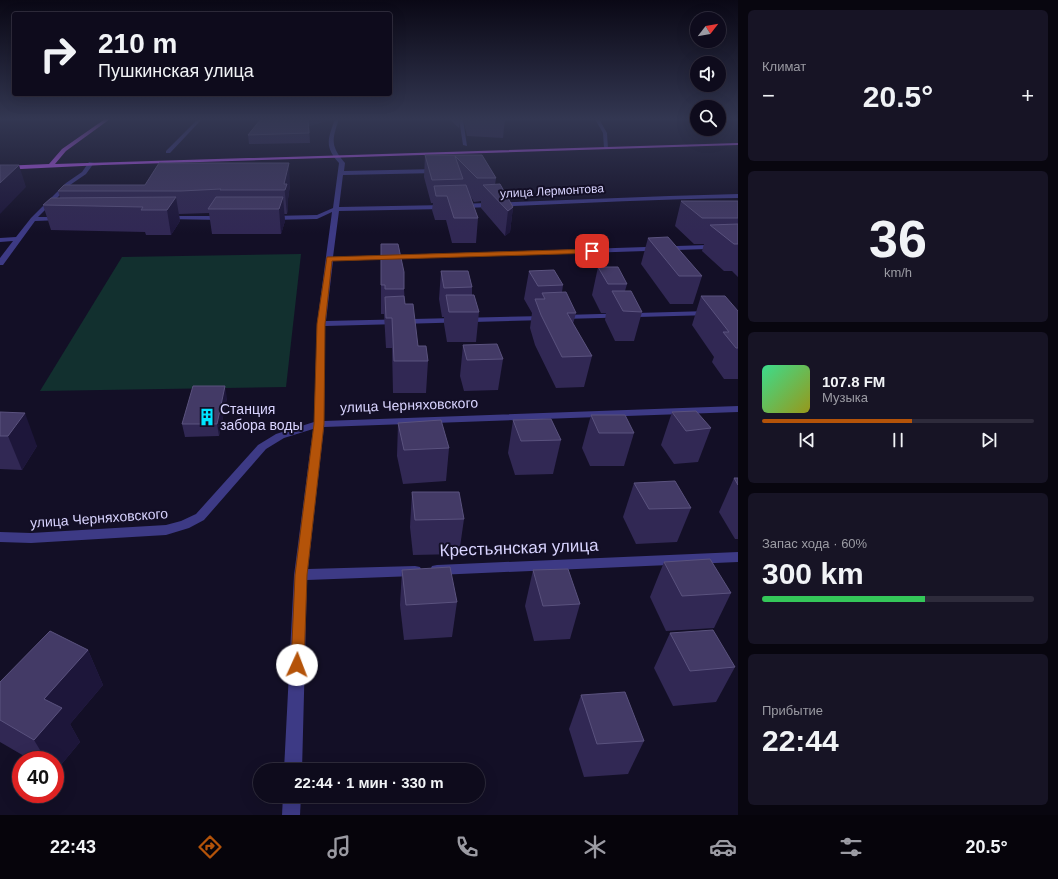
<!DOCTYPE html>
<html lang="ru">
<head>
<meta charset="utf-8">
<style>
	body { margin:0; font-family:Helvetica,sans-serif; background:#171425; color:#f1f3f6; height:100vh; display:flex; flex-direction:column; font-size:15px; white-space:nowrap }
	* { box-sizing:border-box; margin:0 }
	p { font-size:13px; color:#9b9ba3 }
	.icon { flex:none; width:22px; height:22px; fill:none; stroke:currentColor; stroke-width:2; stroke-linecap:round; stroke-linejoin:round }
	.map { position:relative; flex:1; overflow:hidden }
	.side { display:flex; flex-direction:column; gap:10px; padding:10px; background:#08060f; width:320px }
	.side>* { flex:none }
	.banner { position:absolute; left:12px; top:12px; width:380px; height:84px; border-radius:4px; box-shadow:0 4px 16px #0002,0 0 0 1px #2e2b3b; background:#0e0b1c; color:#f1f3f6; overflow:hidden }
	.needle { width:26px; rotate:59deg }
	.fabs { position:absolute; left:690px; top:12px; display:grid; gap:8px }
	.fabs a { display:grid; place-items:center; width:36px; height:36px; border-radius:50%; background:#0e0b1c; box-shadow:0 4px 16px #0002,0 0 0 1px #2e2b3b; font-size:20px }
	.speed { position:absolute; left:12px; top:751px; display:flex; gap:8px; font-size:20px; font-weight:700; text-align:center }
	.speed>* { display:grid; place-content:center; width:52px; height:52px; border-radius:50%; background:#0e0b1c; box-shadow:0 4px 16px #0002,0 0 0 1px #2e2b3b; line-height:1 }
	.speed .limit { border:6px solid #d22; background:#fff; color:#111 }
	.pin { position:absolute; display:grid; place-items:center; width:34px; height:34px; color:#fff; margin:-17px; border-radius:8px; box-shadow:0 2px 6px #0006 }
	.me { position:absolute; width:44px; margin:-22px; rotate:2deg; stroke-linejoin:round; filter:drop-shadow(0 0 3px #0008) }
	.turn { display:flex; align-items:center; gap:14px; height:84px; padding:0 20px; font-size:18px }
	.turn .icon { width:52px; height:52px; stroke-width:2.5 }
	.turn b { display:block; font-size:28px; line-height:34px }
	.big { font-size:30px; font-weight:700; line-height:1.1 }
	.side .tile { flex:1; display:flex; flex-direction:column; justify-content:center; gap:6px; min-width:0; padding:0 14px; border-radius:6px; background:#171425 }
	.side .dial { align-items:center; gap:0 }
	.dial b { font-size:52px; line-height:1 }
	.song { display:flex; align-items:center; gap:12px }
	.cover { width:48px; height:48px; border-radius:6px; background:linear-gradient(135deg,hsl(150 70% 55%),hsl(60 70% 35%)) }
	.played { height:4px; border-radius:2px; background:linear-gradient(90deg,#b45309 55%,#2e2b3b 55%) }
	.keys { display:flex; justify-content:space-around; direction:ltr }
	.heat { display:flex; justify-content:space-between; align-items:center; font-size:22px; direction:ltr }
	.charge { height:6px; border-radius:3px; background:linear-gradient(90deg,#34c759 60%,#2e2b3b 0) }
	.trip { position:absolute; left:253px; top:763px; width:232px; height:40px; border-radius:20px; background:#0e0b1c; box-shadow:0 4px 16px #0002,0 0 0 1px #2e2b3b; font-weight:700; line-height:40px; text-align:center }
	.dock { display:flex; height:64px; justify-content:space-around; align-items:center; background:#06040b; color:#9b9ba3 }
	.dock .icon { width:28px; height:28px }
	.dock .current { color:#b45309 }
	.dock b { font-size:18px; color:#f1f3f6 }
	main { display:flex; flex:1; min-height:0 }
	.map>svg:first-child { display:block }
	.green { fill:#12302f }
	.lines { fill:none; stroke-linecap:round; stroke-linejoin:round }
	.minor { fill:#3d3a85; fill-rule:evenodd }
	.major { fill:#c25bff; fill-rule:evenodd }
	.wall { fill:#312854 }
	.shaded-wall { fill:#1d163a }
	.building { fill:#433a66; stroke:#5a527e }
	.route { fill:#b45309; stroke:#753606 }
	.labels { text-anchor:middle; dominant-baseline:central; stroke-width:4; stroke-linejoin:round; paint-order:stroke }
	.far-street-label { font-size:12px; fill:#d9d4ff; stroke:#130f26 }
	.street-label { font-size:14px; fill:#d9d4ff; stroke:#130f26 }
	.poi-label { font-size:14px; fill:#d9d4ff; stroke:#130f26; text-anchor:start }
	.near-street-label { font-size:17px; fill:#d9d4ff; stroke:#130f26 }
</style>
</head>
<body>
<main>
<div class="map">
<svg width="738" height="815" viewBox="0 0 738 815">
	<rect width="100%" height="100%" fill="#130f26"/>
	<!-- green -->
	<path class="green" d="M301,254L286,387L40,391L122,257Z"/>
	<g class="lines">
		<!-- minor -->
		<g class="minor">
			<path d="M198,119H202L170,153H166V151Z"/>
			<path d="M335,119H339C332,140 330,145 345,163L344,171L437,169L440,171L437,173L343,175L339,207L445,205L448,207L445,209L339,211L333,257L738,244V248L333,261L326,321L545,316L549,318L545,320L325,326L324,421L738,406V412L324,427L308,569L415,566L420,567L422,571L420,575L415,576L307,580L302,770H284L294,575L313,429L284,438L266,449L204,520L189,528L166,535L31,543L0,542V532L31,533L166,525L181,521L196,514L258,445L276,434L314,422L317,324L332,212L317,219L271,220L268,218L271,216L317,215L333,208L339,163C324,146 328,139 335,119Z"/>
			<path d="M459,119H463L467,146L463,145Z"/>
			<path d="M595,119H599L607,133L608,149L604,148L603,133Z"/>
			<path d="M89,162L94,163L86,174L70,185L38,217H59L61,218V220L35,221L3,265H0V258L13,241L0,242V238L16,237L31,218L66,183L82,172Z"/>
			<path d="M738,194V198C646,199 553,205 461,208L458,206L461,204L669,196Z"/>
			<path d="M167,216H223L226,218L223,220L165,219L164,218Z"/>
			<path d="M709,311L713,313L712,315L563,319L559,317L563,315Z"/>
			<path d="M738,552V562L437,575L432,574L430,570L432,566L437,565Z"/>
			<path d="M283,796H301L300,815H282Z"/>
		</g>
		<!-- major -->
		<path class="major" d="M105,119H110L66,151L55,164L738,143V145L103,165L0,170V166L49,164L62,149Z"/>
	</g>
	<!-- wall -->
	<g class="wall">
		<path d="M261,119H333L309,126L310,143L249,144L248,135Z"/>
		<path d="M449,119H460L459,128Z"/>
		<path d="M463,119H505L503,138L467,136Z"/>
		<path d="M425,155H482L496,178L495,185L513,207L510,232L505,236L481,208V201L474,202L471,197L478,218L476,243H452L446,220H435L432,210L433,203H431L424,177Z"/>
		<path d="M290,185L288,199V208L287,214H284L285,221L281,234H212L209,213L179,214L180,221L171,235H146L145,232L51,230L43,205L60,198L58,191Z"/>
		<path d="M681,201H738V277L732,271H724L702,251L704,244H694L675,226Z"/>
		<path d="M648,238L702,276L693,304H670L641,264Z"/>
		<path d="M381,244L404,289L405,304L418,346L428,361L426,393H393L392,348H386L384,314H381Z"/>
		<path d="M598,267L627,284L625,291L642,312L634,341H615L605,320L606,313H601L592,295Z"/>
		<path d="M441,271L472,287V295L479,312L476,342H447L444,324V317H442L439,299Z"/>
		<path d="M529,271L563,285L562,292L576,313L573,324L592,356L584,387L556,388L535,345L530,328L532,313L524,299Z"/>
		<path d="M701,296L738,311V379H724L712,362L714,357L692,325Z"/>
		<path d="M463,345L503,359L498,390L464,391L460,376Z"/>
		<path d="M227,398L219,436L185,437L182,424Z"/>
		<path d="M0,412L37,446L22,470L0,469Z"/>
		<path d="M672,412L711,428L698,462L674,464L661,445Z"/>
		<path d="M591,415L634,433L624,466H590L582,448Z"/>
		<path d="M513,420L561,440L553,474L515,475L508,453Z"/>
		<path d="M398,423L449,448L446,481L403,484L397,456Z"/>
		<path d="M734,478H738V539H735L719,512Z"/>
		<path d="M634,483L691,508L677,542L636,544L623,517Z"/>
		<path d="M412,492L464,519L459,554L413,555L410,527Z"/>
		<path d="M664,562L731,593L714,628L666,631L650,597Z"/>
		<path d="M402,570L457,602L452,637L404,640L400,605Z"/>
		<path d="M533,570L580,604L570,639L534,641L525,606Z"/>
		<path d="M670,633L735,667L716,702L673,706L654,668Z"/>
		<path d="M88,650L103,685L70,724L80,742L55,772V760H31L0,742V720Z"/>
		<path d="M581,695L644,741L628,774L584,777L569,729Z"/>
	</g>
	<!-- shaded-wall -->
	<g class="shaded-wall">
		<path d="M308,119H333L309,126Z"/>
		<path d="M289,163L290,185L288,199V208L287,214L284,184Z"/>
		<path d="M19,165L26,187L0,214V183Z"/>
		<path d="M176,197L180,221L171,235L167,210Z"/>
		<path d="M283,197L285,221L281,234L279,209Z"/>
		<path d="M513,207L510,232L505,236L508,211Z"/>
		<path d="M225,386L227,398L219,436L217,424Z"/>
		<path d="M25,413L37,446L22,470L8,436Z"/>
		<path d="M88,650L103,685L70,724L80,742L55,772V760H46L34,740L44,699Z"/>
	</g>
	<!-- building -->
	<g class="building">
		<path d="M261,119H308L309,133L248,135Z"/>
		<path d="M425,155H482L496,178H477L455,156L463,179L432,180Z"/>
		<path d="M159,163H289L284,184H287L285,190H220L221,189L181,191H58L64,185H145Z"/>
		<path d="M0,165H19L0,183Z"/>
		<path d="M500,184L513,207L508,211L483,185Z"/>
		<path d="M466,185L478,218H454L447,196H436L434,186Z"/>
		<path d="M176,197L167,210H141L143,207L43,205L51,198Z"/>
		<path d="M216,197H283L279,209H208Z"/>
		<path d="M681,201H738V218H702Z"/>
		<path d="M738,224V244H734L710,225Z"/>
		<path d="M668,237L702,276H679L648,238Z"/>
		<path d="M381,244H398L404,272V289H385V285H381Z"/>
		<path d="M598,267H618L627,284H608Z"/>
		<path d="M554,270L563,285L538,286L529,271Z"/>
		<path d="M441,271H468L472,287L444,288Z"/>
		<path d="M612,291H631L642,312L623,311Z"/>
		<path d="M566,292L576,313H567L592,356L562,357L541,315L535,299H545L542,293Z"/>
		<path d="M446,295H474L479,312H449Z"/>
		<path d="M404,296L405,304H413L418,346H426L428,361H394L392,318H386L385,297Z"/>
		<path d="M701,296H725L738,311V348H736L723,332H729Z"/>
		<path d="M497,344L503,359L467,360L463,345Z"/>
		<path d="M193,386H225L217,424H182Z"/>
		<path d="M696,411L711,428L686,431L672,412Z"/>
		<path d="M0,412L25,413L8,436H0Z"/>
		<path d="M591,415H625L634,433H599Z"/>
		<path d="M551,419L561,440L521,441L513,420Z"/>
		<path d="M441,420L449,448L404,450L398,423Z"/>
		<path d="M734,478H738V485Z"/>
		<path d="M675,481L691,508L649,509L634,483Z"/>
		<path d="M412,492H459L464,519L415,520Z"/>
		<path d="M710,559L731,593L682,596L664,562Z"/>
		<path d="M450,567L457,602L406,605L402,570Z"/>
		<path d="M568,569L580,604L543,606L533,570Z"/>
		<path d="M713,630L735,667L690,671L670,633Z"/>
		<path d="M50,631L88,650L44,699L62,708L34,740L0,720V682Z"/>
		<path d="M625,692L644,741L597,744L581,695Z"/>
	</g>
	<!-- sky -->
	<linearGradient id="sky" x2="0" y2="1"><stop stop-color="#0a0815"/><stop offset="0.51" stop-color="#333752"/><stop offset="1" stop-color="#333752" stop-opacity="0"/></linearGradient>
	<rect width="738" height="233" fill="url(#sky)"/>
	<!-- route -->
	<path class="route" d="M592,249L594,250V253L332,261L325,324L324,424L307,575L304,665L302,670L297,671L293,670L291,665L295,575L314,424L317,324L327,257Z"/>
	<!-- icons -->
	<defs>
		<g id="building-bare" transform="scale(1.38)"><path d="M-4-6H4V6H1V3H-1V6H-4ZM-2.5-4.3h1.7v1.8h-1.7ZM.8-4.3h1.7v1.8H.8ZM-2.5-1h1.7V.8h-1.7ZM.8-1h1.7V.8H.8Z" fill="#00e5ff" stroke="#130f26" stroke-width="2.5" paint-order="stroke"/></g>
	</defs>
	<g fill-rule="evenodd">
		<use href="#building-bare" x="207" y="417"/>
	</g>
	<g class="labels">
		<!-- far-street labels -->
		<g class="far-street-label">
			<text transform="translate(552 191) rotate(-3)">улица Лермонтова</text>
		</g>
		<!-- street labels -->
		<g class="street-label">
			<text transform="translate(409 405) rotate(-2)">улица Черняховского</text>
			<text transform="translate(99 518) rotate(-4)">улица Черняховского</text>
		</g>
		<!-- poi labels -->
		<g class="poi-label">
			<text x="220" y="409">Станция<tspan x="220" dy="16">забора воды</tspan></text>
		</g>
		<!-- near-street labels -->
		<g class="near-street-label">
			<text transform="translate(519 548) rotate(-2)">Крестьянская улица</text>
		</g>
	</g>
</svg>
<div class="fabs">
<a><svg class="needle" viewBox="-14 -14 28 28"><path d="M0-13l5 13h-10z" fill="#e53935"/><path d="M0 13l5-13h-10z" fill="#9b9ba3"/></svg></a>
<a><svg class="icon" aria-label="sound" viewBox="0 0 24 24"><path d="M4 9h4l5-4v14l-5-4H4zM17 9q2 3 0 6"/></svg></a>
<a><svg class="icon" aria-label="search" viewBox="0 0 24 24"><circle cx="10" cy="10" r="6"/><path d="M15 15l6 6"/></svg></a>
</div>
<div class="speed"><div class="limit">40</div></div>
<div class="pin" style="left:592px;top:251px;background:#d93025"><svg class="icon" aria-label="arrive" viewBox="0 0 24 24"><path d="M6 21V4h12l-3 4 3 4H6"/></svg></div>
<svg class="me" style="left:297px;top:665px" viewBox="-20 -20 40 40"><circle r="19" fill="#fff"/><path d="M0-13L10 11 0 6-10 11z" fill="#b45309"/></svg>
<div class="trip">22:44 · 1 мин · 330 m</div>
<div class="banner">
<div class="turn"><svg class="icon" aria-label="right" viewBox="0 0 24 24"><path d="M7 20v-9h11M14 6l5 5-5 5"/></svg><div><b>210 m</b>Пушкинская улица</div></div>
</div>
</div>
<section class="side">
<div class="tile"><p>Климат</p>
<div class="heat"><a>−</a><b class="big">20.5°</b><a>+</a></div>
</div>
<div class="tile dial"><b>36</b><p>km/h</p></div>
<div class="tile">
<div class="song"><i class="cover"></i><div><b>107.8 FM</b><p>Музыка</p></div></div>
<div class="played"></div>
<div class="keys"><svg class="icon" aria-label="previous" viewBox="0 0 24 24"><path d="M18 5L8 12l10 7zM5 5v14"/></svg><svg class="icon" aria-label="pause" viewBox="0 0 24 24"><path d="M8 5v14M16 5v14"/></svg><svg class="icon" aria-label="next" viewBox="0 0 24 24"><path d="M6 5l10 7-10 7zM19 5v14"/></svg></div>
</div>
<div class="tile"><p>Запас хода · 60%</p><b class="big">300 km</b><div class="charge"></div></div>
<div class="tile"><p>Прибытие</p><b class="big">22:44</b></div>
</section>
</main>
<nav class="dock">
<b>22:43</b>
<svg class="icon current" aria-label="directions" viewBox="0 0 24 24"><path d="M12 3l9 9-9 9-9-9zM9 14v-3h6M13 9l2 2-2 2"/></svg>
<svg class="icon" aria-label="music" viewBox="0 0 24 24"><path d="M9 18V5l10-2v13"/><circle cx="6" cy="18" r="3"/><circle cx="16" cy="16" r="3"/></svg>
<svg class="icon" aria-label="phone" viewBox="0 0 24 24"><path d="M5 4h4l2 5-3 2q2 4 5 5l2-3 5 2v4C11 20 4 13 5 4z"/></svg>
<svg class="icon" aria-label="climate" viewBox="0 0 24 24"><path d="M12 3v18M4 7l16 10M4 17L20 7"/></svg>
<svg class="icon" aria-label="car" viewBox="0 0 24 24"><path d="M5 17H2v-5l4-1 3-4h7l3 4 3 1v5h-3M9 17h6M6 11h13"/><circle cx="7" cy="17" r="2"/><circle cx="17" cy="17" r="2"/></svg>
<svg class="icon" aria-label="filters" viewBox="0 0 24 24"><path d="M4 7h16M4 17h16"/><circle cx="9" cy="7" r="2"/><circle cx="15" cy="17" r="2"/></svg>
<b>20.5°</b>
</nav>
</body>
</html>
